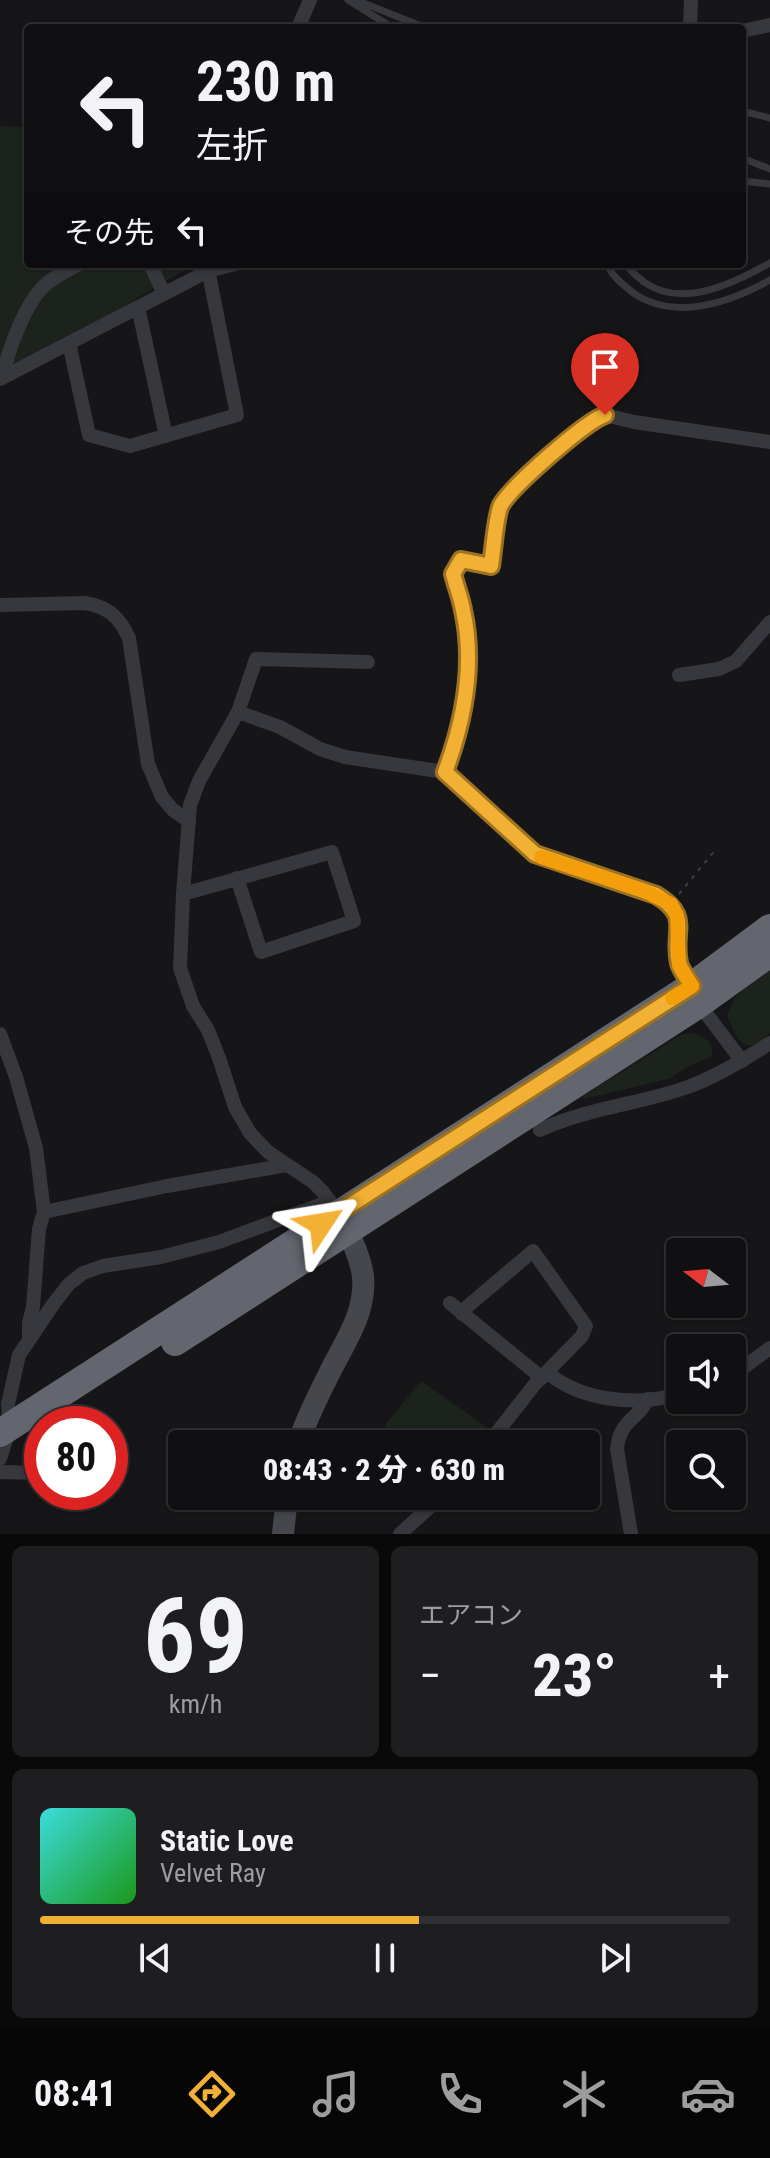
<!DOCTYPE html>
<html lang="ja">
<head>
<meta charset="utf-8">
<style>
	body { margin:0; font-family:"Roboto Condensed","Noto Sans JP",sans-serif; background:#1e1e20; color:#f1f3f6; height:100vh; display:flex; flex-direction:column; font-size:30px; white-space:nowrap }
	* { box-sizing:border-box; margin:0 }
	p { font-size:26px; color:#9c9d9f }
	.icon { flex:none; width:44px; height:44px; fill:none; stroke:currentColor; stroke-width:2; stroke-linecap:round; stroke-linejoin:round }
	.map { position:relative; height:1534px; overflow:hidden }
	.details { display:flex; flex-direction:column; gap:12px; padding:12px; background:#09090a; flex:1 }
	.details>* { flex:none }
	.hud { position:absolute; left:24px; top:24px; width:722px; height:244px; border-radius:8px; box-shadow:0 2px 6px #0004,0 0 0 2px #303032; background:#101012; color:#f1f3f6; overflow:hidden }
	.needle { width:52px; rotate:286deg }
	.tools { position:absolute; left:666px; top:1238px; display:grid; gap:16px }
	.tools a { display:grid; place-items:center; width:80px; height:80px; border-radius:8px; background:#101012; box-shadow:0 2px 6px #0004,0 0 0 2px #303032; font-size:40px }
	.speed { position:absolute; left:24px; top:1406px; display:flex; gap:16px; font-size:40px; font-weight:700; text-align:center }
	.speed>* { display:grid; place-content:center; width:104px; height:104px; border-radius:50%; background:#101012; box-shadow:0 2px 6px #0004,0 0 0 2px #303032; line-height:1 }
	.speed .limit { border:12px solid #d22; background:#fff; color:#111 }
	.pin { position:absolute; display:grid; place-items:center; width:68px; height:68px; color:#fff; margin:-82px -34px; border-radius:50% 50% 50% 0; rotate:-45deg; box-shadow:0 0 8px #0007 }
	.pin .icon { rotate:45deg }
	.me { position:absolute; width:88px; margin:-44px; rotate:57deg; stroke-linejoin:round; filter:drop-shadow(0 0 6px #0008) }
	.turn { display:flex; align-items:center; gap:28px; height:168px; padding:0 40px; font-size:36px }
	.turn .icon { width:104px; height:104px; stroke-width:2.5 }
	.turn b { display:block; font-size:56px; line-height:68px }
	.then { display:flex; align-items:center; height:76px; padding:0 40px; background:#0003; gap:16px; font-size:30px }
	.big { font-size:60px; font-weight:800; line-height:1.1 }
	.details .card { flex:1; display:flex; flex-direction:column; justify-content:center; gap:12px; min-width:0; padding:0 28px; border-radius:12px; background:#1e1e20 }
	.details .dial { align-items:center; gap:0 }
	.dial b { font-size:104px; line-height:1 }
	.song { display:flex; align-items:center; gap:24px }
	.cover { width:96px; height:96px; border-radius:12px; background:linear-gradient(135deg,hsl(180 70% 55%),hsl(120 70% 35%)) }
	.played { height:8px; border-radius:4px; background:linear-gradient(90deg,#f2b134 55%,#303032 55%) }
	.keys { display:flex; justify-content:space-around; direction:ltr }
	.heat { display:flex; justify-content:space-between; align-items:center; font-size:44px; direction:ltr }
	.details .tiles { flex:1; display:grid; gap:12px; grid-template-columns:1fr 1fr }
	.card:last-child { grid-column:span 2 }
	.trip { position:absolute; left:168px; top:1430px; width:432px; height:80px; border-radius:8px; background:#101012; box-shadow:0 2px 6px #0004,0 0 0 2px #303032; font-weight:800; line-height:80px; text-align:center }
	.dock { display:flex; height:128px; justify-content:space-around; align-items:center; background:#060607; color:#9c9d9f }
	.dock .icon { width:56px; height:56px }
	.dock .current { color:#f2b134 }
	.dock b { font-size:36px; color:#f1f3f6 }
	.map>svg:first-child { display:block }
	.green { fill:#1c231d }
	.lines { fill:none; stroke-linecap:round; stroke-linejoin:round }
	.path { stroke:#3d3f44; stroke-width:2; stroke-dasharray:4 6; stroke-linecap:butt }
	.lane { stroke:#37383d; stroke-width:7 }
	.street { stroke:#37383d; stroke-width:14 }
	.secondary { stroke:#45474d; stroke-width:22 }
	.highway { stroke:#63666e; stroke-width:28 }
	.route-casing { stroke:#9d7322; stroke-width:20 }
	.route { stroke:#f2b134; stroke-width:14 }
	.slow { stroke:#f59e0b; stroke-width:14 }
</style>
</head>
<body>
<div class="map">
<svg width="770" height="1534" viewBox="0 0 770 1534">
	<rect width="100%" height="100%" fill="#161618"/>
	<!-- green -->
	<g class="green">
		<path d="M0,126L28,127V264H195L135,299L66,350L0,367Z"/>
		<path d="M770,971V1033C765,1036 758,1044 752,1045C738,1048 730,1024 727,1014C731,1008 732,1002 737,996C746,986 759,979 770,971Z"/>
		<path d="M688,1033C702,1034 714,1040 712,1056L689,1066L669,1079L583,1099V1096L679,1036Z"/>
		<path d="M421,1381L492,1431L482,1444H402L385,1425Z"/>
	</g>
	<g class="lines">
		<!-- path -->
		<path class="path" d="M679,894L716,849"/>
		<!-- lane -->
		<g class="lane">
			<path d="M348,0L393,28"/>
			<path d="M356,0L426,28"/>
			<path d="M742,111L770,118"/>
			<path d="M742,158L770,169"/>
			<path d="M742,181L770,184"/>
			<path d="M607,264C612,276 622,284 632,292C674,322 729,303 770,280"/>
			<path d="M627,264C631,273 637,276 644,282C683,310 735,282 770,263"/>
		</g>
		<!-- street -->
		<g class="street">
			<path d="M298,28L310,0"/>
			<path d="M690,28L691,0"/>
			<path d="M742,31L770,25"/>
			<path d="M150,264L164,294"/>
			<path d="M138,307L166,436"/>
			<path d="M69,343L89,435L130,446L237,415L207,264"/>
			<path d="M3,377C7,352 26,301 46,284C55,276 68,270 79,264"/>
			<path d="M0,379L208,271L235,264"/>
			<path d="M0,605L85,603C109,607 119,617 129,638L148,764L162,797L173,810L189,821"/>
			<path d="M679,675L719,669L736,661L770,622"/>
			<path d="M238,712L256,659L368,662"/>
			<path d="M445,772C464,721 475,664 463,610C461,598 456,586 453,574L461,560L491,566L500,506L529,475L596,417L605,415L634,422L770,442"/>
			<path d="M183,894L332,852L354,921L261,952L237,878"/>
			<path d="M0,1034L16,1077L36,1148L44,1212L39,1229L33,1307L29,1323V1338"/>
			<path d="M540,1130C587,1108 640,1104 688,1087C717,1076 744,1060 770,1043"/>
			<path d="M44,1212L167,1186L287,1165"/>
			<path d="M338,1213L323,1192L313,1182L268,1152L250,1133L235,1107L219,1058L208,1030L193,1006L180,968L183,894L190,805L199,781L238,712L280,727L320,749L345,757L445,772L535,854L642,890L671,904L677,916L679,965L692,986L699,1004L742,1061"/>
			<path d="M450,1303L542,1378"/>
			<path d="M462,1314L468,1306L533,1251L586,1326L582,1336L535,1384L488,1444"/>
			<path d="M547,1372C582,1402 637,1406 680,1394"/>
			<path d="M732,1376L770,1348"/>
			<path d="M0,1459L10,1427L8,1404L19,1355L54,1303L69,1284L83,1273L103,1266L161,1257L219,1242L330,1201"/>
			<path d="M0,1472L42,1473"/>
			<path d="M400,1534L442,1496"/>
			<path d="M631,1534L617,1449C620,1419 637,1421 648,1399"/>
		</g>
		<!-- secondary -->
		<g class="secondary">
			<path d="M298,1444C307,1416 321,1390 334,1364C349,1336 366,1309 363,1276C360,1255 350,1235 340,1218"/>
			<path d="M283,1534L287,1496"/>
		</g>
		<!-- highway -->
		<g class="highway">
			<path d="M175,1342L699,1004L770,953"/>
			<path d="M0,1433L692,986L770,928"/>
		</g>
	</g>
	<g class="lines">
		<!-- route casing -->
		<g class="route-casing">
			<path id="route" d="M321,1224L692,986C688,979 681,971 679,963C672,931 692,916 656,895L535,854L445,772C464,721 475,664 463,610C461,598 456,586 453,574L461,560L491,566C493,553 496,514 501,505C512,486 586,421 605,415"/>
		</g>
		<!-- route -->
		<use href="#route" class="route"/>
		<!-- slow -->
		<path class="slow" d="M541,857L642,890L671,904L677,916L679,965L692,986L672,998"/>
	</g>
</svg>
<div class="tools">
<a><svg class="needle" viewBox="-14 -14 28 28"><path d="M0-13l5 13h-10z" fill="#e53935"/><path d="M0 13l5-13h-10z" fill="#9c9d9f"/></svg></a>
<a><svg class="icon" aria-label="sound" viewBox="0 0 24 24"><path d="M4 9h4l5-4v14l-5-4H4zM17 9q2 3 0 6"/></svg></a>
<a><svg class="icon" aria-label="search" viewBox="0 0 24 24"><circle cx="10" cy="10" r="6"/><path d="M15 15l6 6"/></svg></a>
</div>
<div class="speed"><div class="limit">80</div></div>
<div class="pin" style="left:605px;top:415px;background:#d93025"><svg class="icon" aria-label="arrive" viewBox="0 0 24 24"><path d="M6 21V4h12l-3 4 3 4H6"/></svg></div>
<svg class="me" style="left:321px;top:1224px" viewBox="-20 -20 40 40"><path d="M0-17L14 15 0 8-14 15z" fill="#f2b134" stroke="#fff" stroke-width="4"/></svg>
<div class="trip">08:43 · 2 分 · 630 m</div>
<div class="hud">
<div class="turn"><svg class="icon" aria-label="left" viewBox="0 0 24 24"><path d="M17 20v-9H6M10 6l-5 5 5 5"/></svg><div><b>230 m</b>左折</div></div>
<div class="then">その先<svg class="icon" aria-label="left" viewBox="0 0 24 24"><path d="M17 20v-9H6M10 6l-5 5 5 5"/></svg></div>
</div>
</div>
<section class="details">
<div class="tiles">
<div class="card dial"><b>69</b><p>km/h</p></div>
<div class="card"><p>エアコン</p>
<div class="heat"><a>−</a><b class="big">23°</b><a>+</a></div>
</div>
<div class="card">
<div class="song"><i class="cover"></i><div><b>Static Love</b><p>Velvet Ray</p></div></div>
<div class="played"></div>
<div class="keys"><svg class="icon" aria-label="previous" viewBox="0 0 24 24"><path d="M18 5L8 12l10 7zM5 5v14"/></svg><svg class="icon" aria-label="pause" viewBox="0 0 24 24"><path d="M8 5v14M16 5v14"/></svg><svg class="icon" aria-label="next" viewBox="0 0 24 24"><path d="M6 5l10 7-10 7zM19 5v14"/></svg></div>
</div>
</div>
</section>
<nav class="dock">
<b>08:41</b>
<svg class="icon current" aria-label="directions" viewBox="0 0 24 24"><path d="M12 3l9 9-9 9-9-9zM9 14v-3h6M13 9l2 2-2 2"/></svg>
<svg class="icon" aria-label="music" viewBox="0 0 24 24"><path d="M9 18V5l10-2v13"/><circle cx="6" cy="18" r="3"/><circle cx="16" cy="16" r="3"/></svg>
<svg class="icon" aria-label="phone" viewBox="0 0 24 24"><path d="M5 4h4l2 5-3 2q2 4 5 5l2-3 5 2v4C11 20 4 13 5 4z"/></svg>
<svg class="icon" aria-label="climate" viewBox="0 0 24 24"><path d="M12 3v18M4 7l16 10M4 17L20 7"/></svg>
<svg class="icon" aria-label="car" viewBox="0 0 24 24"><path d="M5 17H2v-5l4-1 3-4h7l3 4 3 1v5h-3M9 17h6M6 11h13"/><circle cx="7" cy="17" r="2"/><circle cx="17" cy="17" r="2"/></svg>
</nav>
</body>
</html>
